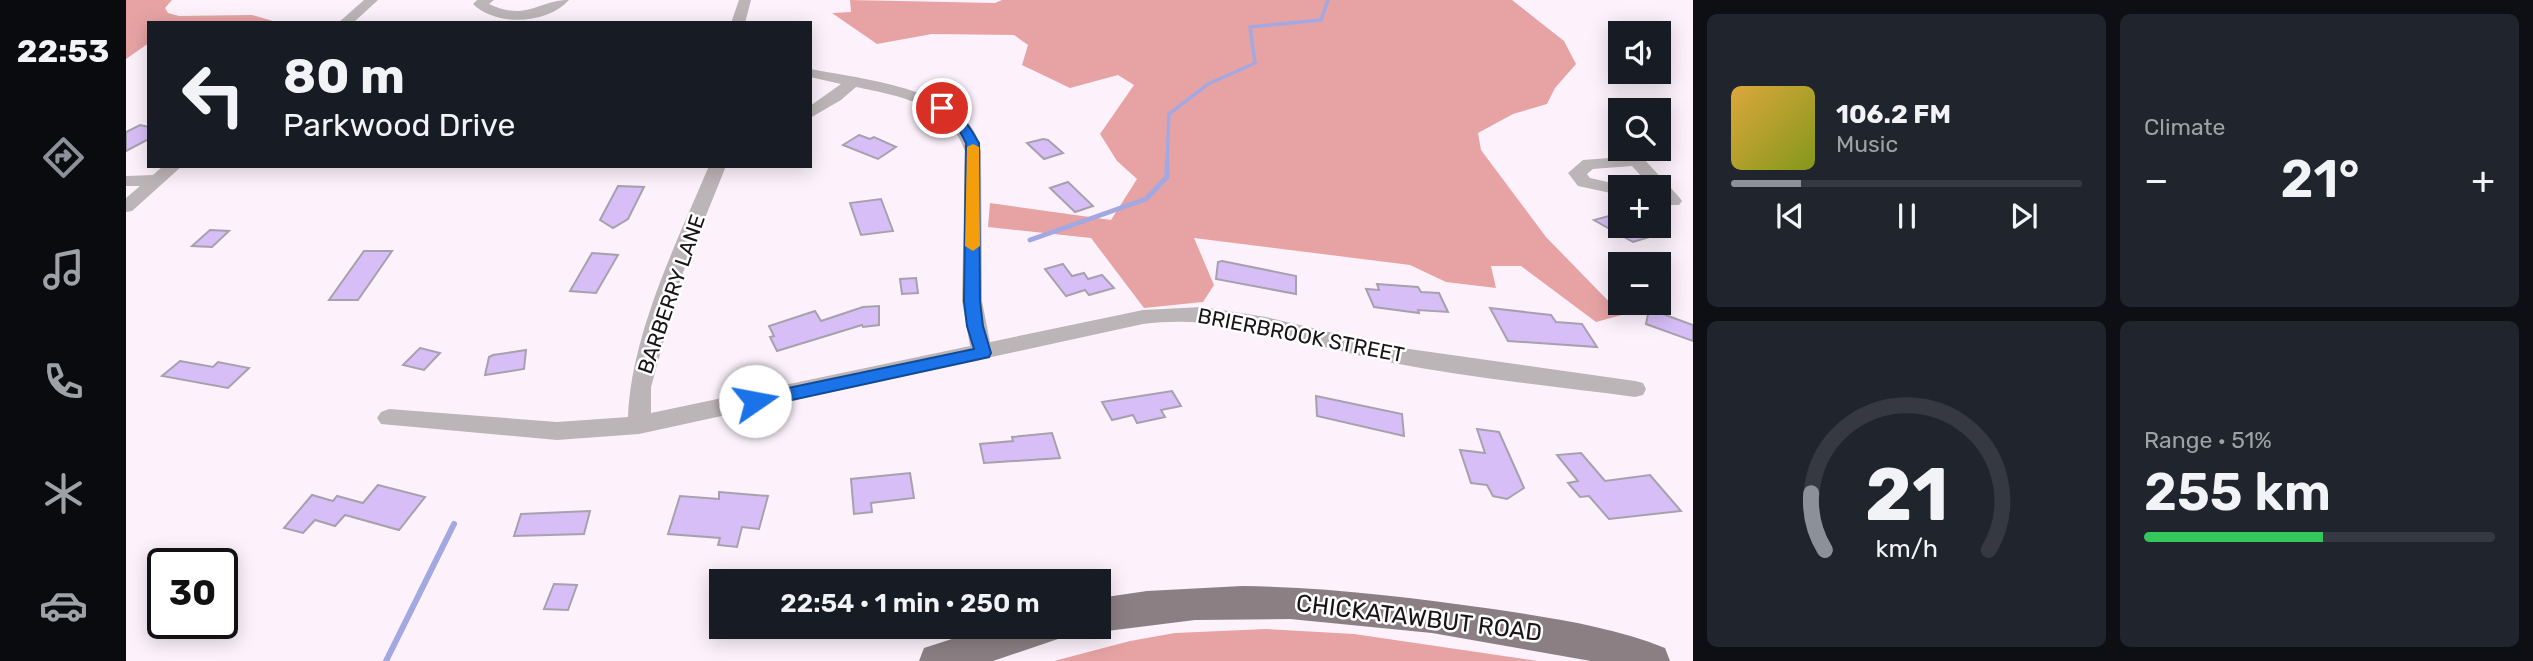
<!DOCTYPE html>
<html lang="en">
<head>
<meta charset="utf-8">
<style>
	body { margin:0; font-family:Rubik,sans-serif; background:#20242c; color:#f1f3f6; height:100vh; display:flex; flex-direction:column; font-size:26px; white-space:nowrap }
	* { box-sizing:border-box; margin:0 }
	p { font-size:23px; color:#9ea1a6 }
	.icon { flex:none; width:38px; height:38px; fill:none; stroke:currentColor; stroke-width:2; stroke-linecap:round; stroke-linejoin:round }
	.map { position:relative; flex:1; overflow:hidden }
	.drawer { display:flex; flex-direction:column; gap:14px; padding:14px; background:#0d0f14; width:840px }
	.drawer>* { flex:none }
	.guide { position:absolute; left:21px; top:21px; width:665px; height:147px; border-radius:0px; box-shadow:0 4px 18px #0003; background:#171b24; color:#f1f3f6; overflow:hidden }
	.fabs { position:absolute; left:1482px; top:21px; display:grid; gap:14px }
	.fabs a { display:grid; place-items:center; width:63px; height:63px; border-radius:0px; background:#171b24; box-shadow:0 4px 18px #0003; font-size:35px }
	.speed { position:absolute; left:21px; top:548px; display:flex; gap:14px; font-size:35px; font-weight:700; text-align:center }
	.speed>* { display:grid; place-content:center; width:91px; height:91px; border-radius:50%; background:#171b24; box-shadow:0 4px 18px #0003; line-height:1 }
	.speed .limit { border:4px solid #111; border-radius:10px; background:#fff; color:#111 }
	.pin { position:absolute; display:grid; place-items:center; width:60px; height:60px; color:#fff; margin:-30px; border:4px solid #fff; border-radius:50%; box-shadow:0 2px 7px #0007 }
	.me { position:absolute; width:77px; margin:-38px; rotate:78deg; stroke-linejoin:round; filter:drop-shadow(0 0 5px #0008) }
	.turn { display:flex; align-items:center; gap:24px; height:147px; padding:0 21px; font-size:32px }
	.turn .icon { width:91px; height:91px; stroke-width:2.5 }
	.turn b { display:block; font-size:49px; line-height:60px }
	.big { font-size:52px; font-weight:600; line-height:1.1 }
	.drawer .card { flex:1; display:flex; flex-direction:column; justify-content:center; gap:10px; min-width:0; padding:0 24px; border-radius:10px; background:#20242c }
	.drawer .dial { align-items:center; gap:0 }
	.dial svg { height:182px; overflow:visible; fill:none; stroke:#363941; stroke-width:7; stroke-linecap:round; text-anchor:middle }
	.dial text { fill:#f1f3f6; stroke:none }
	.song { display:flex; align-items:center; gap:21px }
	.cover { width:84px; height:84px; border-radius:10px; background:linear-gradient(135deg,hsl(40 70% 55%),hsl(70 70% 35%)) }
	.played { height:7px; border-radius:4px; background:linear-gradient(90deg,#8c9099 20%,#363941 20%) }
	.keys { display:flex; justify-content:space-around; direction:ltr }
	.heat { display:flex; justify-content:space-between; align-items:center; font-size:38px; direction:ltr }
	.charge { height:10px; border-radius:5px; background:linear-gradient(90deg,#34c759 51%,#363941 0) }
	.drawer .tiles { flex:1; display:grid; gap:14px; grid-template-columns:repeat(2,1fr) }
	.trip { position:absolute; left:583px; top:569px; width:402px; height:70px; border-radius:0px; background:#171b24; box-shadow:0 4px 18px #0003; font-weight:600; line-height:70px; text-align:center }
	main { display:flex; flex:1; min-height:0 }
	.tab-bar { display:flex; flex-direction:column; width:126px; justify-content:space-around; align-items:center; background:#090b0e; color:#9ea1a6 }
	.tab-bar .icon { width:49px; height:49px }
	.tab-bar .active { color:#8c9099 }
	.tab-bar b { font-size:32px; color:#f1f3f6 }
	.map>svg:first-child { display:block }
	.forest { fill:#e7a3a4 }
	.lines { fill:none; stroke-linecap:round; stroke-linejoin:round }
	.stream-far2 { stroke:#a4a8e1; stroke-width:3.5 }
	.stream-far1 { stroke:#a4a8e1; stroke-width:5 }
	.stream { stroke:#a4a8e1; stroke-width:6 }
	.building { fill:#d8bef7; stroke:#a6a1ad; stroke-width:2 }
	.minor { fill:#bcb5b7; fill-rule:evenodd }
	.major { fill:#8b7f83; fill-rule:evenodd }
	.route { fill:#1a73e8; stroke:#114b97; stroke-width:2 }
	.slow { fill:#f59e0b }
	.labels { text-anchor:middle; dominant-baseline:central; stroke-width:5; stroke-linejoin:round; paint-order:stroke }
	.street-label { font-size:21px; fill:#181417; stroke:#fff }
	.near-street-label { font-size:24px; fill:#181417; stroke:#fff }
</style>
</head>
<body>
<main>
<nav class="tab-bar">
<b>22:53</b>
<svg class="icon active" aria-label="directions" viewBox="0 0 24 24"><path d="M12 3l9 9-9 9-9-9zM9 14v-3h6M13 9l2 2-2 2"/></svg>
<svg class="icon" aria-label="music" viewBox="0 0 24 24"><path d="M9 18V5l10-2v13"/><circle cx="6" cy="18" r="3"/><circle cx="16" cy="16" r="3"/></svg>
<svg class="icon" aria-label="phone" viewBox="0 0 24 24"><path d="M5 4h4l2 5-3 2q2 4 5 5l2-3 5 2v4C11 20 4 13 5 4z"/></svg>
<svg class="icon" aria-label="climate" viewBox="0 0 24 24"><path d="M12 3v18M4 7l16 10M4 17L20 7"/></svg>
<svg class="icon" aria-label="car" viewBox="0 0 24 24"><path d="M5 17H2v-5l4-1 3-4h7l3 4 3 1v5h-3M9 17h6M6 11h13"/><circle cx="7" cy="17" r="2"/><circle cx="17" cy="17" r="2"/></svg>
</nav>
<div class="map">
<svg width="1567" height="661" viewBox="0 0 1567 661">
	<rect width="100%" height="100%" fill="#fdf2fc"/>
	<!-- forest -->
	<g class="forest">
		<path d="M0,0H46L39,8L42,13L53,16L126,15L154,23H23V43L0,59Z"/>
		<path d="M724,0L869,3L876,0H1386L1438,41L1450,64L1429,88L1421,104L1387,114L1352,133L1355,150L1420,237L1496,315L1470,322L1395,266H1365L1370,288L1320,282L1284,265L1068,238L1088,285L1077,302L1018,308L965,238L862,227L864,203L985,220L1011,179L991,161L974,134L1008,85L992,75L944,88L896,65L902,45L888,35L806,34L751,44L706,13L725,12Z"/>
		<path d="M1140,629L1228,634L1412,661H928L1004,641L1049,633Z"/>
	</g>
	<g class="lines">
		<!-- stream-far2 -->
		<path class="stream-far2" d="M1041,165L1043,114L1082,84L1129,63L1124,27L1195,20L1202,0"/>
		<!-- stream-far1 -->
		<path class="stream-far1" d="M904,240L1020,199L1041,177V163"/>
		<!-- stream -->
		<path class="stream" d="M260,661L328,524"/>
	</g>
	<!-- building -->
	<g class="building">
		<path d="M14,125L23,127V139L0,151V132Z"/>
		<path d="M733,135L744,139L748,137L770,147L752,159L717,145Z"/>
		<path d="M917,139L922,140L937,153L918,159L901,143Z"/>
		<path d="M942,182L967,206L949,212L924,188Z"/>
		<path d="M492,186L518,187L502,219L487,228L474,220Z"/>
		<path d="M755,199L767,231L735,235L724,203Z"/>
		<path d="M1494,213V226H1511L1527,236L1507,242L1468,220Z"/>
		<path d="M84,230L103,231L86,247L66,246Z"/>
		<path d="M238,251H266L232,300H203Z"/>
		<path d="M466,253L492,255L470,293L444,291Z"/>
		<path d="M1096,261L1170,276V294L1090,279L1092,262Z"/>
		<path d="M937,264L946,276L958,273L962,279L976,275L988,288L963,295L959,290L940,296L919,269Z"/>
		<path d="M790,278L792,293L776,294L774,279Z"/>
		<path d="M1251,284L1292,287L1295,292L1313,293L1322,312L1292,310L1293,313L1248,307L1240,289L1253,290Z"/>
		<path d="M753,306V325L737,327L736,325L651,351L644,337L648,336L643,326L689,311L695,321L737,307Z"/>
		<path d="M1364,308L1425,315L1430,322L1456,324L1471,347L1382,341Z"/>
		<path d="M1523,309L1567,325V341L1520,324Z"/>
		<path d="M294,348L314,353L298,370L277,365Z"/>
		<path d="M400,350L398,369L359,375L363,357L367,355Z"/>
		<path d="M54,361L87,367L92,362L123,368L102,388L36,376Z"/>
		<path d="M1046,391L1055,406L1035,410L1039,417L1011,423L1007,415L986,420L976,402Z"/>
		<path d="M1190,396L1276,414L1278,436L1191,416Z"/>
		<path d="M1351,429L1373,432L1398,488L1381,499L1367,496L1361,485L1345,483L1334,450L1359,453Z"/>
		<path d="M926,433L934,458L858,463L854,444L887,441L886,437Z"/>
		<path d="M1455,453L1479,481L1524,475L1555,511L1483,519L1463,496L1454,497L1442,483L1452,481L1431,455Z"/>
		<path d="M784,473L788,498L745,503L746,512L728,514L725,479Z"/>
		<path d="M252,485L299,497L273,530L219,515L209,526L189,520L177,533L158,528L186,495L207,501L211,496L237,503Z"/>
		<path d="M593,492L642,496L633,529L616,527L611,547L592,545L594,538L542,534L554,496L593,499Z"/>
		<path d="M464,511L458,534L388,536L395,514Z"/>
		<path d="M428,584L451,585L442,610L418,609Z"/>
	</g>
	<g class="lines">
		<!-- minor -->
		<g class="minor">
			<path d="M238,0H252L227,23H212Z"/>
			<path d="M351,0H368L363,4C401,22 412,0 443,0C422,24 370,27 347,4Z"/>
			<path d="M613,0H625L619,23H605Z"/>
			<path d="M684,69C730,78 822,87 848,131C851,137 853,144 855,151L856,301L864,342L1017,310L1076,307L1140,317L1262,346L1509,381L1517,383L1520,389L1517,395L1509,397C1427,386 1343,378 1262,362C1179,345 1102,313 1017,324L513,434L431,440L255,424L251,418L255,412L263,409L431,422L502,417C505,335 551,241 583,166H600L556,275L525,387V413L844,346L836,301L839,151C823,104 773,96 730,87L715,100L684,118V106L715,84L684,77Z"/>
			<path d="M1510,156L1516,157L1553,197L1556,201L1553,205H1541L1533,196V187H1525L1506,166L1467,169L1461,174L1464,178L1500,186L1494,187V195L1452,186L1442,173L1457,160Z"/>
			<path d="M37,166H56L6,211L0,212V198L14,186H0V176L27,175Z"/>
		</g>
		<!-- major -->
		<g class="major">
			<path d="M1116,586C1201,587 1283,597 1367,609C1425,618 1484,626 1539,648L1544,661H1465L1306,633L1164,619L1069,620L973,632L961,626H973V598L1021,591Z"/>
			<path d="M866,626H940L935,638L867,661H793L798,648Z"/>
		</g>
	</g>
	<!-- route -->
	<path class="route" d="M812,106C831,104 845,129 853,143L854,301L857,326L865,353L863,357L629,408L623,406L620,401L623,397L629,395L848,349L841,326L838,301L840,143L831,126L812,111Z"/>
	<!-- slow -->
	<path class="slow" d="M847,144L853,147L854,246L847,251L839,246L841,147Z"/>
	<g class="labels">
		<!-- street labels -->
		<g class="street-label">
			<text transform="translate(545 294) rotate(-71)">BARBERRY LANE</text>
			<text transform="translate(1175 335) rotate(11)">BRIERBROOK STREET</text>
		</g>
		<!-- near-street labels -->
		<g class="near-street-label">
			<text transform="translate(1293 618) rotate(7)">CHICKATAWBUT ROAD</text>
		</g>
	</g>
</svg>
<div class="fabs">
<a><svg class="icon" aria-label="sound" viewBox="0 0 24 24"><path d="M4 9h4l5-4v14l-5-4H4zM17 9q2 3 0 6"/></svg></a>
<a><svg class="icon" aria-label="search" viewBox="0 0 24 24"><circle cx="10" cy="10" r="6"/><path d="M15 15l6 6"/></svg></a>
<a>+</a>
<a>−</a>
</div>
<div class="speed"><div class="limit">30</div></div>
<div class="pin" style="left:816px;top:108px;background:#d93025"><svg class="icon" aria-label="arrive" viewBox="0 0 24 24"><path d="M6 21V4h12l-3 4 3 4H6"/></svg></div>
<svg class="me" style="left:629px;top:401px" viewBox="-20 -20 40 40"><circle r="19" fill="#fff"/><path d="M0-13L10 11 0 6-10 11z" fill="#1a73e8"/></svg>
<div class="trip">22:54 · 1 min · 250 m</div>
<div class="guide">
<div class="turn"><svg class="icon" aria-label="left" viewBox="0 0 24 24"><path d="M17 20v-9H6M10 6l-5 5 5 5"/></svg><div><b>80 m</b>Parkwood Drive</div></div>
</div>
</div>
<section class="drawer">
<div class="tiles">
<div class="card">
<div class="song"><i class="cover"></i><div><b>106.2 FM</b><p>Music</p></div></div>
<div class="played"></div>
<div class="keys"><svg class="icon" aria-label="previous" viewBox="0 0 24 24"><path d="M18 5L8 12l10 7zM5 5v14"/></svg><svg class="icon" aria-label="pause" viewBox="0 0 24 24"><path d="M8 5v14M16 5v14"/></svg><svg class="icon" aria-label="next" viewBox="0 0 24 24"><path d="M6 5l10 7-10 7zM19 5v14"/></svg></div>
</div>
<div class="card"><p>Climate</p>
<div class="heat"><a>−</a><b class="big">21°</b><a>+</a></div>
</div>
<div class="card dial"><svg viewBox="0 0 100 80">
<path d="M14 69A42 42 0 1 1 86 69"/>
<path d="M14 69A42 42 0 0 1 8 44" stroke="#8c9099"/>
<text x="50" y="56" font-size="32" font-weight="700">21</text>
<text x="50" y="72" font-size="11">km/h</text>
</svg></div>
<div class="card"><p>Range · 51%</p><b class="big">255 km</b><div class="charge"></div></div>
</div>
</section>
</main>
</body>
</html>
